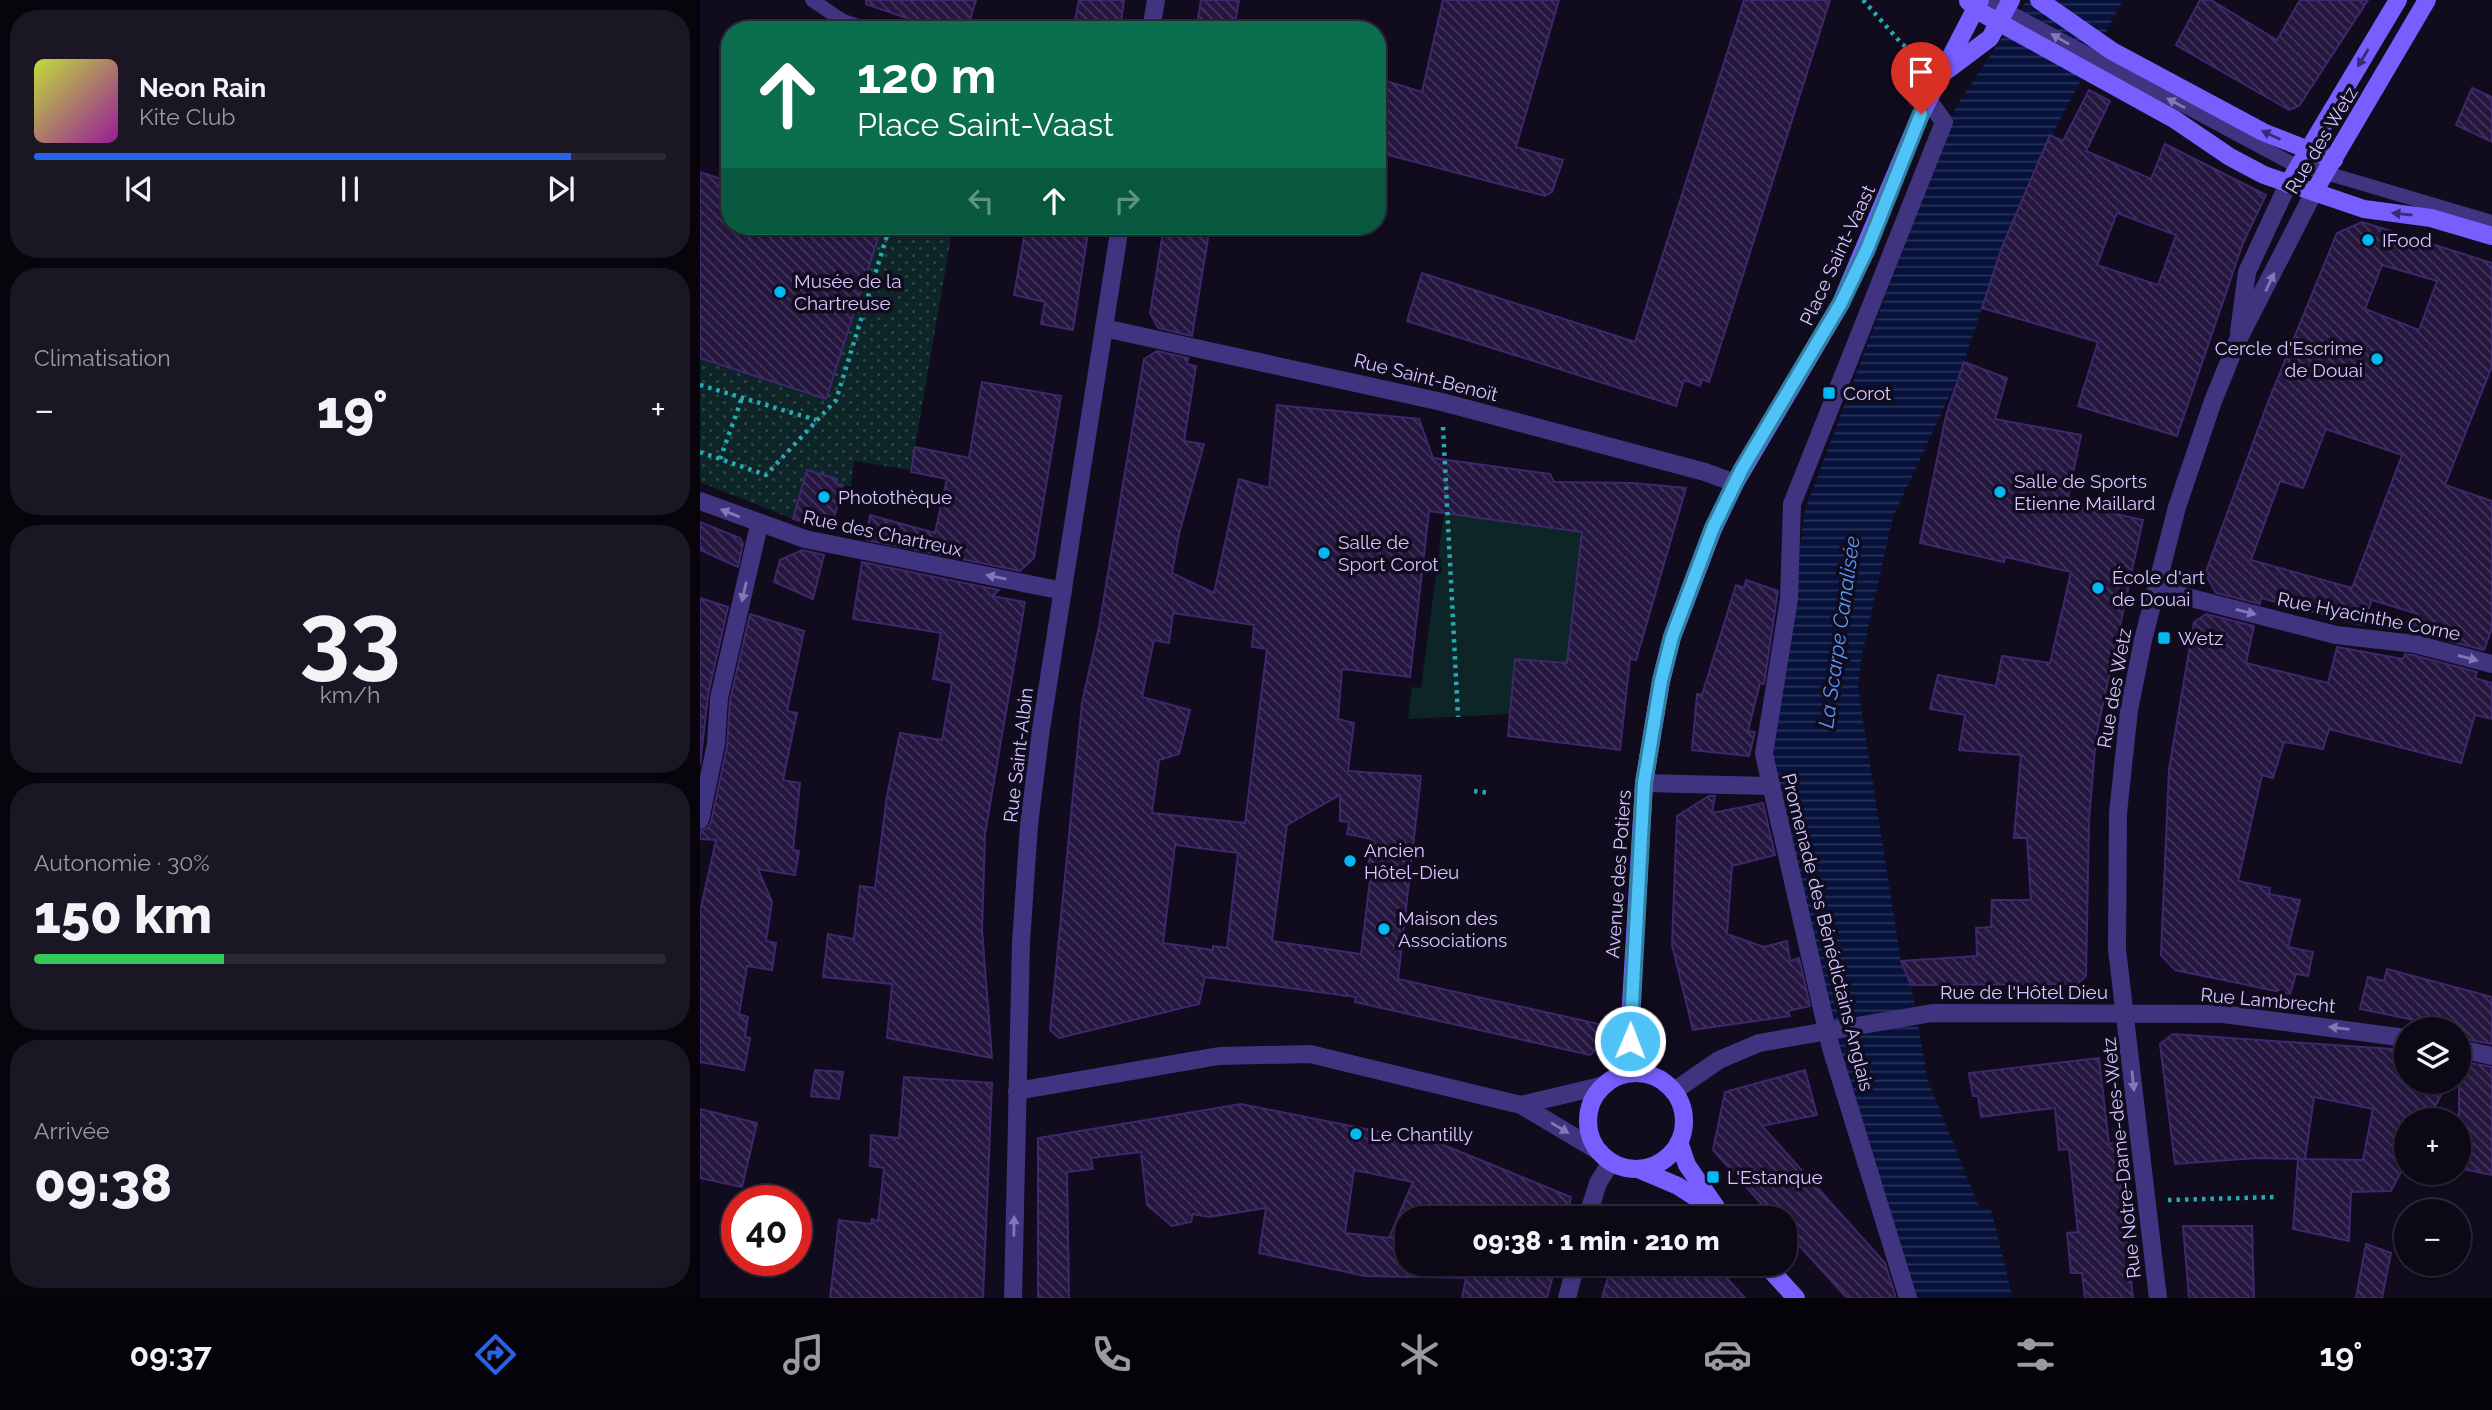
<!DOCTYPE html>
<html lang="fr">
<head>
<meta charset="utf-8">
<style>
	body { margin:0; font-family:Raleway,sans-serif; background:#1a1623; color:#f1f3f6; height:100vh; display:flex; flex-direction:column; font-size:26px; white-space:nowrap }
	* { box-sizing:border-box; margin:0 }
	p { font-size:23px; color:#9a9aa1 }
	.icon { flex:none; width:38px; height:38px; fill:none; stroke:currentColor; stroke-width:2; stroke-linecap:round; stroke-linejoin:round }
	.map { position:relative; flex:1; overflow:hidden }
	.details { display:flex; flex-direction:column; gap:10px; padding:10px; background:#07040c; width:700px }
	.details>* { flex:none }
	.hud { position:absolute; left:21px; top:21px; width:665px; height:214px; border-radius:28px; box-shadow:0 2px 5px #0004,0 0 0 2px #2c2935; background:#0b6e4f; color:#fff; overflow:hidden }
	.controls { position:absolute; left:1694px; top:1017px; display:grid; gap:14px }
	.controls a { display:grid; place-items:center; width:77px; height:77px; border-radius:50%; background:#0c0816; box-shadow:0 2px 5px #0004,0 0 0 2px #2c2935; font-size:35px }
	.speed { position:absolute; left:21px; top:1185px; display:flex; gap:14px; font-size:35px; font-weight:700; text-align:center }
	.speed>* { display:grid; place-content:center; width:91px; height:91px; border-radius:50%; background:#0c0816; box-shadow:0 2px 5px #0004,0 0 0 2px #2c2935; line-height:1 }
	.speed .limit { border:10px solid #d22; background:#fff; color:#111 }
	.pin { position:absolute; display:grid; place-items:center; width:60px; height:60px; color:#fff; margin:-72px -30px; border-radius:50% 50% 50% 0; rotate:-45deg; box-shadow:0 0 7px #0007 }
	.pin .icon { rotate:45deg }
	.me { position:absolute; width:77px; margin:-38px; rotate:1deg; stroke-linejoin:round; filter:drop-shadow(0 0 5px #0008) }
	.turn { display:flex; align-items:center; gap:24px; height:147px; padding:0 21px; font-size:32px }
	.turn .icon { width:91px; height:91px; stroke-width:2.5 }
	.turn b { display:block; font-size:49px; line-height:60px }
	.lanes { display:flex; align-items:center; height:66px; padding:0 21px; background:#0003; justify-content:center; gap:35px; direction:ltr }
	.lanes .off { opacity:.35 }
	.big { font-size:52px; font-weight:800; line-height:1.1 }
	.details .card { flex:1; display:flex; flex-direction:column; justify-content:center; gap:10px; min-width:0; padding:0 24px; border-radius:28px; background:#1a1623 }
	.details .dial { align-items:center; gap:0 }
	.dial b { font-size:91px; line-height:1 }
	.song { display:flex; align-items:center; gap:21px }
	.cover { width:84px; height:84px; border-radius:10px; background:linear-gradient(135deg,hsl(70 70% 55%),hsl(300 70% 35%)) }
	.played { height:7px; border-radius:4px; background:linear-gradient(90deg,#2563eb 85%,#2c2935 85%) }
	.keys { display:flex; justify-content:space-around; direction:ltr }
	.heat { display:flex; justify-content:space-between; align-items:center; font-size:38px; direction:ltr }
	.charge { height:10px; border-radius:5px; background:linear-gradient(90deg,#34c759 30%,#2c2935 0) }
	.trip { position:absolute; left:695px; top:1206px; width:402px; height:70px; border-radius:28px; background:#0c0816; box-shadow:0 2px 5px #0004,0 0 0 2px #2c2935; font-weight:800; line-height:70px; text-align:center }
	.dock { display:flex; height:112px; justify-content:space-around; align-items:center; background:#050309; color:#9a9aa1 }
	.dock .icon { width:49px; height:49px }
	.dock .selected { color:#2563eb }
	.dock b { font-size:32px; color:#f1f3f6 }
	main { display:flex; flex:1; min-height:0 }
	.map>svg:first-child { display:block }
	.grass { fill:#0d2527 }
	.garden { fill:url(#garden-dots) }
	.water { fill:url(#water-rules) }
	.building { fill:url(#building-back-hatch); stroke:#3e276c; stroke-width:2; fill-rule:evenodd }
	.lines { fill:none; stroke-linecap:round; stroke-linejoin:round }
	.path { stroke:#27a9b3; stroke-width:4.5; stroke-dasharray:3.5 5; stroke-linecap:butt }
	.lane { stroke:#40337f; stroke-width:14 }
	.street { stroke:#40337f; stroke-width:18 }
	.secondary { stroke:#775eff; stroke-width:18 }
	.oneway { fill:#8376b9 }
	.oneway2 { fill:#392c77 }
	.route-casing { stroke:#337fa1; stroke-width:18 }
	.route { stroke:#4fc3f7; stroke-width:12 }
	.poi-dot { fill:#00b9f2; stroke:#100b1d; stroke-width:2.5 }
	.labels { text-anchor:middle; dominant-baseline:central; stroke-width:7; stroke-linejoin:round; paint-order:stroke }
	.street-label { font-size:19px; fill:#d5c7ff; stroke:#100b1d }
	.poi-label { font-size:19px; fill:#d5c7ff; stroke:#100b1d; text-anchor:start }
	.water-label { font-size:21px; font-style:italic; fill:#59f; stroke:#100b1d }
</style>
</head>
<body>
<main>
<section class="details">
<div class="card">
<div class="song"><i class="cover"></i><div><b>Neon Rain</b><p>Kite Club</p></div></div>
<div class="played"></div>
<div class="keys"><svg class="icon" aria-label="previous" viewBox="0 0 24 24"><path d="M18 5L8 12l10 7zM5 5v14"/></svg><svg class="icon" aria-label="pause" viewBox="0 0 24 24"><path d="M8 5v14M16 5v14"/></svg><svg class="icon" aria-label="next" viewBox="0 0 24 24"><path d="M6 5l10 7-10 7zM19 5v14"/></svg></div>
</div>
<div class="card"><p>Climatisation</p>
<div class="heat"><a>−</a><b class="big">19°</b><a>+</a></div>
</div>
<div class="card dial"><b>33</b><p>km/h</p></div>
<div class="card"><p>Autonomie · 30%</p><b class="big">150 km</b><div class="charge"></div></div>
<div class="card"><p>Arrivée</p><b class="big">09:38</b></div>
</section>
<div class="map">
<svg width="1792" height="1298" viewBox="0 0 1792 1298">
	<defs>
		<pattern id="garden-dots" width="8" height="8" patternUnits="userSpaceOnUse" patternTransform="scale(1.75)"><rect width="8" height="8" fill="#0d2527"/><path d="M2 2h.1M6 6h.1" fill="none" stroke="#2f4347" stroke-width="1.8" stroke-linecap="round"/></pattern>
		<pattern id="water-rules" width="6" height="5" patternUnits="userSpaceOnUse" patternTransform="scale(1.75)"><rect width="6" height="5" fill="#06123b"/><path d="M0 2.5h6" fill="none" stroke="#293358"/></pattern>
		<pattern id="building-back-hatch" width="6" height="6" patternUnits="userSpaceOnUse" patternTransform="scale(1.75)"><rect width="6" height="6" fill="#24163f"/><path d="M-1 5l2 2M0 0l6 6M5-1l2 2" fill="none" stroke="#43365c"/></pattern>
	</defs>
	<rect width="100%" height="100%" fill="#100b1d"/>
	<!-- grass -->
	<path class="grass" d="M744,513L882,532L867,663L815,659L810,714L708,719L712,687L721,688Z"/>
	<!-- garden -->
	<path class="garden" d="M182,226H253L211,470L154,461L151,486L136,484L137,479L108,470L93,519L0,482V358L126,399Z"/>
	<!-- water -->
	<path class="water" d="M1327,0H1423L1340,158L1301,252L1261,371L1193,517L1162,655L1158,688L1201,961L1211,985L1228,1081L1278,1204L1291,1210L1313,1298H1215L1138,1049L1071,760L1105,510L1257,105Z"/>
	<!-- building -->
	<g class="building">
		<path d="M166,0H276L267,30H241L166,4Z"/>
		<path d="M379,0H424L420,30H373Z"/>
		<path d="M501,0H539L534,30H496Z"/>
		<path d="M743,0H859L816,147L863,160L852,192L845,196L677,152V78L722,92Z"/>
		<path d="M1044,0H1130L1009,382L1002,379L1000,386L984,380L976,406L707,321L722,273L935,342Z"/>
		<path d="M1500,0H1511L1577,40L1600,0H1668L1599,106L1589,110L1476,45Z"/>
		<path d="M1772,88L1792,97V142L1756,125Z"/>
		<path d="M1389,90L1410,101L1386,151L1451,179L1465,144L1566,195L1543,243L1477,436L1378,406L1398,342L1282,308L1302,247L1350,135L1363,141ZM1417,213L1476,235L1458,285L1397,265Z"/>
		<path d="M0,172L30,182V226H182L126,399L0,358Z"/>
		<path d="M1662,222L1792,263V366L1745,485L1792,501V628L1784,650L1712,632L1718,614L1672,600L1662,625L1561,598L1560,604L1516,593L1505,574L1568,402L1637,233ZM1682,265L1737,281L1719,330L1665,309ZM1626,429L1702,455L1652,588L1551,560L1580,481L1603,488Z"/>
		<path d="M326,226H389L373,330L341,324L345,302L314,295Z"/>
		<path d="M464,226H510L492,336L458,328L450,313Z"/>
		<path d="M457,351L488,358L487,364L496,366L484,441L504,444L479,534L472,573L514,593L539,479L569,488L577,405L719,419L733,458L850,474L854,482L933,483L986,488L936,660L930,659L920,750L808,736L815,659L867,663L882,532L729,511L710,677L642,669L638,719L654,723L648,771L721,776L698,979L903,1025L900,1046L890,1055L655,1002L656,997L505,977L499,1004L359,1038L350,1030L382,703L399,627L444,359ZM473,613L554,625L552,647L567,649L545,823L452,813L459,760L479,754L490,710L442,697L454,640L469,643ZM640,795V821L649,822L647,834L671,839L667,880H670L661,954L572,941L587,825ZM475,845L538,853L527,948L513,946V950L463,943Z"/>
		<path d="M1264,362L1307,378L1295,419L1381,435L1367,503L1443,520L1396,736L1389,821L1386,976L1377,984L1211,985L1201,961L1277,956L1276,928L1291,927L1292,900H1331L1327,838H1314L1321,755L1259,750L1265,715L1230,709L1238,675L1296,686L1302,656L1350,663L1371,572L1305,557L1304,562L1220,543L1246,415Z"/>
		<path d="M282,382L361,396L334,558L320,571L166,540L170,515L235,533L247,479L211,472L215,447L269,458Z"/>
		<path d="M107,470L137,479L136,484L143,485L131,529L93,519Z"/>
		<path d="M0,522L40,538L43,544L38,567L0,550Z"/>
		<path d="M102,550L124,555L113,599L74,582L80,560Z"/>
		<path d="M162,562L299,590L292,596L325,602L285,834L282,930L292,1058L187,1038L192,984L123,977L128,934L154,939L160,886L175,888L187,796L200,733L242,740L252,683L233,679L241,633L153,619Z"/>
		<path d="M1046,580L1078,591L1064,684L1060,683L1048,731L1055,732L1049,756L992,750L997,694L1002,695L1036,585L1044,588Z"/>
		<path d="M0,598L28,607L8,695L0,765Z"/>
		<path d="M50,614L104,631L87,711L97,713L83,780L100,783L93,850L99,851L95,875L58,869L72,902L66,941L76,943L72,970L47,966L39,1014L48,1017L45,1037L50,1038L44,1070L0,1062V912L16,840L0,839V831L8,828L11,822L27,746L30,700Z"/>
		<path d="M1506,614L1554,626L1546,663L1628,683L1637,647L1703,659L1705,654L1713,655L1777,672L1775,678L1792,683V719L1775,715L1761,763L1629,729L1623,749L1584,742L1573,778L1562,775L1538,881L1570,888L1569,894L1600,900L1588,947L1613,952L1608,976L1596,974L1590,994L1475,970L1461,955L1469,769L1494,622Z"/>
		<path d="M1009,796H1015L1012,813L1063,803L1075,855L1032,866L1027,934L1064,947L1087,941L1090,961L1099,958L1110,1006L1088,1011L1090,1016L993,1030L972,945L977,816Z"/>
		<path d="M1687,969L1792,997V1044L1759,1038V1029L1660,1009L1668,977L1684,981Z"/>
		<path d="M1473,1034L1706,1050V1082H1748L1728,1120H1706V1162L1691,1191L1651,1192L1649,1241L1593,1229L1598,1159H1605L1557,1158L1475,1164L1460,1044ZM1614,1097L1673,1109L1663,1160L1605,1159Z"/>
		<path d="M1399,1058L1409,1144L1416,1143L1433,1298H1385L1382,1273H1371L1367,1233L1378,1232L1369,1149L1359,1150L1355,1108L1281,1117L1278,1096H1273L1269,1073Z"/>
		<path d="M1759,1061L1792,1067V1175L1759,1168Z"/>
		<path d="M115,1070L143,1072L139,1099L111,1096Z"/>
		<path d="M1105,1070L1117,1115L1062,1126L1185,1263L1196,1298H1147L1085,1230V1218H1074L1013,1150L1025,1092Z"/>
		<path d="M204,1077L292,1083L283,1298H130L139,1220L171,1224L172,1219L178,1221L184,1168L170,1166L171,1135L199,1138Z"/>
		<path d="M541,1104L741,1144L871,1197L866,1218H707V1264H856L847,1298H762L766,1278L665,1276L559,1253L566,1208L509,1217L493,1214L491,1222L472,1226L447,1205L441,1152L391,1158L393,1169L367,1172L369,1298H338V1138ZM654,1170L713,1182L689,1238L645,1233Z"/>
		<path d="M0,1109L57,1123L42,1187L0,1178Z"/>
		<path d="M1483,1226H1552L1554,1298H1489Z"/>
		<path d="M1666,1244L1691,1253L1682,1298H1656Z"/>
		<path d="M912,1264H1014L1045,1298H902Z"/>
	</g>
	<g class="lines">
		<!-- path -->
		<g class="path">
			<path d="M1163,0L1202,44L1224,60"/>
			<path d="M0,385L116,420"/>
			<path d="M743,427L758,717"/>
			<path d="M0,452L66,475L136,400L190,226"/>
			<path d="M20,459L42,398"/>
			<path d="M774,791L790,793"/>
			<path d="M1468,1200L1578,1197"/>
		</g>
		<!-- lane -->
		<g class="lane">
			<path d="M112,0L143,21L170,30"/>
			<path d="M1287,0L1589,162L1792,222"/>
		</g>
		<!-- street -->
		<g class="street">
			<path d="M451,30L456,0"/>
			<path d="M404,328L742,402L1005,472L1035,483"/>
			<path d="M1539,332L1547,272L1588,184"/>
			<path d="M0,501L105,539L363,591"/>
			<path d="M1456,589L1636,635L1715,644L1792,664"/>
			<path d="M944,783L1069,786"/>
			<path d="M0,820L16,744L19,698L59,525"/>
			<path d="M1759,1049L1792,1056"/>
			<path d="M317,1091L519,1056L610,1054L821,1105L900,1152"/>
			<path d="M974,1091L1019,1060L1059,1043L1232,1013L1523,1014L1706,1038"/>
			<path d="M821,1105L905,1085"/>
			<path d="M887,1218L898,1183L911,1162"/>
			<path d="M313,1298L321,942L329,825L341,729L420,226"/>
			<path d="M867,1298L876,1264"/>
			<path d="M1208,1298L1131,1048L1064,754L1089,599L1092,504L1244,122L1228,100"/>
			<path d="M1458,1298L1417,949L1418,813L1429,710L1443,640L1477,507L1513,401L1537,342L1614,192"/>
		</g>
		<!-- secondary -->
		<g class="secondary">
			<path d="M1339,0L1412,51L1563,132L1634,160"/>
			<path d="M1268,1L1280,12L1474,119L1530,157L1564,175L1664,209L1731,218L1792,236"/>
			<path d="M1246,71L1290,38L1311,0"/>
			<path d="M1588,184L1698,0"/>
			<path d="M1614,192L1727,0"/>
			<path d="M932,1073L930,1020L944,783L961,681L972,637L1013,529L1035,483L1141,303L1221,114L1280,0"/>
			<circle cx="936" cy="1121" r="48"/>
			<path d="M979,1142L987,1165L1016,1207"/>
			<path d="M938,1169L978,1186L1021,1214"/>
			<path d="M1065,1264L1096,1298"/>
		</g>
	</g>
	<!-- one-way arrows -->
	<defs><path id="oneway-solid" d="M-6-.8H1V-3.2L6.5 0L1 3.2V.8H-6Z" transform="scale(1.75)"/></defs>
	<g class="oneway">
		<use href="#oneway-solid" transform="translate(1360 39) rotate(-150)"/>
		<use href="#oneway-solid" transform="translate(1476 103) rotate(-152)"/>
		<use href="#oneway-solid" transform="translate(1570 282) rotate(-65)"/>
		<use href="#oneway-solid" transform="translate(30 513) rotate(-158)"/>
		<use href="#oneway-solid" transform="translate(296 577) rotate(-169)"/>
		<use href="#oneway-solid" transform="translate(44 592) rotate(103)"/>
		<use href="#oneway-solid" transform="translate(1546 612) rotate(14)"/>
		<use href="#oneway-solid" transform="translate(1768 658) rotate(15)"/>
		<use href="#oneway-solid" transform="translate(1639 1028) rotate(-173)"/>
		<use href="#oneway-solid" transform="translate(1433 1081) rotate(84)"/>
		<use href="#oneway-solid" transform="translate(860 1128) rotate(31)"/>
		<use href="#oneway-solid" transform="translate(314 1226) rotate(-89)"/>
	</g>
	<g class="oneway2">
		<use href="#oneway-solid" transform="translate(1663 58) rotate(121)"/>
		<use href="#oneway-solid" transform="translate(1571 135) rotate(-155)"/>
		<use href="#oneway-solid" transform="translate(1702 214) rotate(-174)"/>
	</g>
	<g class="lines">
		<!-- route casing -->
		<g class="route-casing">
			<path id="route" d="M930,1041L944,783L961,681L972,637L1013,528L1042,469L1141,303L1167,249L1221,114"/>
		</g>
		<!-- route -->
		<use href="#route" class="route"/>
	</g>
	<!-- markers -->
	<g class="poi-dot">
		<circle cx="1668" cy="240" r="7"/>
		<circle cx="80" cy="292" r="7"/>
		<circle cx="1677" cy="359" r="7"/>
		<rect x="1122" y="386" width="14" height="14" rx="3.5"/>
		<circle cx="1300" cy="492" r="7"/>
		<circle cx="124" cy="497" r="7"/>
		<circle cx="624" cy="553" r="7"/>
		<circle cx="1398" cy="588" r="7"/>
		<rect x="1457" y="631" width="14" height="14" rx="3.5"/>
		<circle cx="650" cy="861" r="7"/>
		<circle cx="684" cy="929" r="7"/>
		<circle cx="656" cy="1134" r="7"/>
		<rect x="1006" y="1170" width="14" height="14" rx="3.5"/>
	</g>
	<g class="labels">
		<!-- street labels -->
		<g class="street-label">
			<text transform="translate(1621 140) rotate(-59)">Rue des Wetz</text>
			<text transform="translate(1137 255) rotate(-65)">Place Saint-Vaast</text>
			<text transform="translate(726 377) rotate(14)">Rue Saint-Benoït</text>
			<text transform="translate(183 533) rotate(12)">Rue des Chartreux</text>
			<text transform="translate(1669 616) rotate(11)">Rue Hyacinthe Corne</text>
			<text transform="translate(1414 688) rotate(-80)">Rue des Wetz</text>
			<text transform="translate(318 755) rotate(-83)">Rue Saint-Albin</text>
			<text transform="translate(918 874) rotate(-86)">Avenue des Potiers</text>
			<text transform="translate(1128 932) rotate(76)">Promenade des Bénédictains Anglais</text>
			<text x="1324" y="992">Rue de l'Hôtel Dieu</text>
			<text transform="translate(1568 1000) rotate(5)">Rue Lambrecht</text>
			<text transform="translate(1421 1158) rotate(-96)">Rue Notre-Dame-des-Wetz</text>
		</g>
		<!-- poi labels -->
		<g class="poi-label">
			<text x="1682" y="240">IFood</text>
			<text x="94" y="281">Musée de la<tspan x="94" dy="22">Chartreuse</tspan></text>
			<text x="1663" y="348" text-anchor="end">Cercle d'Escrime<tspan x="1663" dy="22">de Douai</tspan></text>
			<text x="1143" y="393">Corot</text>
			<text x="1314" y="481">Salle de Sports<tspan x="1314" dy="22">Etienne Maillard</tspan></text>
			<text x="138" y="497">Photothèque</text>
			<text x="638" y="542">Salle de<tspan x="638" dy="22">Sport Corot</tspan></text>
			<text x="1412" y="577">École d'art<tspan x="1412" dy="22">de Douai</tspan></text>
			<text x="1478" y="638">Wetz</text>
			<text x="664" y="850">Ancien<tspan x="664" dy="22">Hôtel-Dieu</tspan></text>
			<text x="698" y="918">Maison des<tspan x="698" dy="22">Associations</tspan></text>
			<text x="670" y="1134">Le Chantilly</text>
			<text x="1027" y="1177">L'Estanque</text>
		</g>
		<!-- water labels -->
		<g class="water-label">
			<text transform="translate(1139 632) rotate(-82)">La Scarpe Canalisée</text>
		</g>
	</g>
</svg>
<div class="controls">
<a><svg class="icon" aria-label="layers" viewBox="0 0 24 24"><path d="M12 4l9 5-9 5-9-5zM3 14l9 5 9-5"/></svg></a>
<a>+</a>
<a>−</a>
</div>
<div class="speed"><div class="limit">40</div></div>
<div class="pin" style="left:1221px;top:114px;background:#d93025"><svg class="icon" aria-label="arrive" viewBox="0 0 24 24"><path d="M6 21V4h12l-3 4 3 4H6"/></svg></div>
<svg class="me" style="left:930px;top:1041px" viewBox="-20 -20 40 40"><circle r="17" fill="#4fc3f7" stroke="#fff" stroke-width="3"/><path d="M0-11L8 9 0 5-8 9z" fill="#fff"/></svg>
<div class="trip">09:38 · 1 min · 210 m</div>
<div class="hud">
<div class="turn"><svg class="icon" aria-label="ahead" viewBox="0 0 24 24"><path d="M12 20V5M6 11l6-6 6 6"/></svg><div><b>120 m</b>Place Saint-Vaast</div></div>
<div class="lanes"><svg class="icon off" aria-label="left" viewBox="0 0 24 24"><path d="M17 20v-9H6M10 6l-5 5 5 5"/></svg><svg class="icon" aria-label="ahead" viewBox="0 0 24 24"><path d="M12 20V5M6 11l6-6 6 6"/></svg><svg class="icon off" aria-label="right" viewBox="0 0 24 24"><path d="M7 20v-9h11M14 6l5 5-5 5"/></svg></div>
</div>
</div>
</main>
<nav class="dock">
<b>09:37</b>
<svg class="icon selected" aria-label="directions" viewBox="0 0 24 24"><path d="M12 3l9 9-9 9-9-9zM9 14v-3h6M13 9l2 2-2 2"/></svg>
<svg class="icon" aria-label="music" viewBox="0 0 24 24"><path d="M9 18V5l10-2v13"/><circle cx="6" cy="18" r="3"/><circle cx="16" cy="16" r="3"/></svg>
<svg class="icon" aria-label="phone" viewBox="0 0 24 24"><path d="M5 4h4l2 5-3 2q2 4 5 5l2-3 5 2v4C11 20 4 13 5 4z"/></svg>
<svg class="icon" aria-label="climate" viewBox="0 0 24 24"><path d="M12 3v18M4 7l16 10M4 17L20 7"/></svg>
<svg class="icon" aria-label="car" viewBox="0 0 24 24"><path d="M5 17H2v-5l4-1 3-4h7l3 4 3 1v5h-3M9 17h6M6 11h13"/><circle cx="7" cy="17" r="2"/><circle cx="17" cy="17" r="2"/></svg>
<svg class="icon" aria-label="filters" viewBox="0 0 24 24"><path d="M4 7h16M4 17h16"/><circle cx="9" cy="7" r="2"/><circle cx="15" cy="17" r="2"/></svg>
<b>19°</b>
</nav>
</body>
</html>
